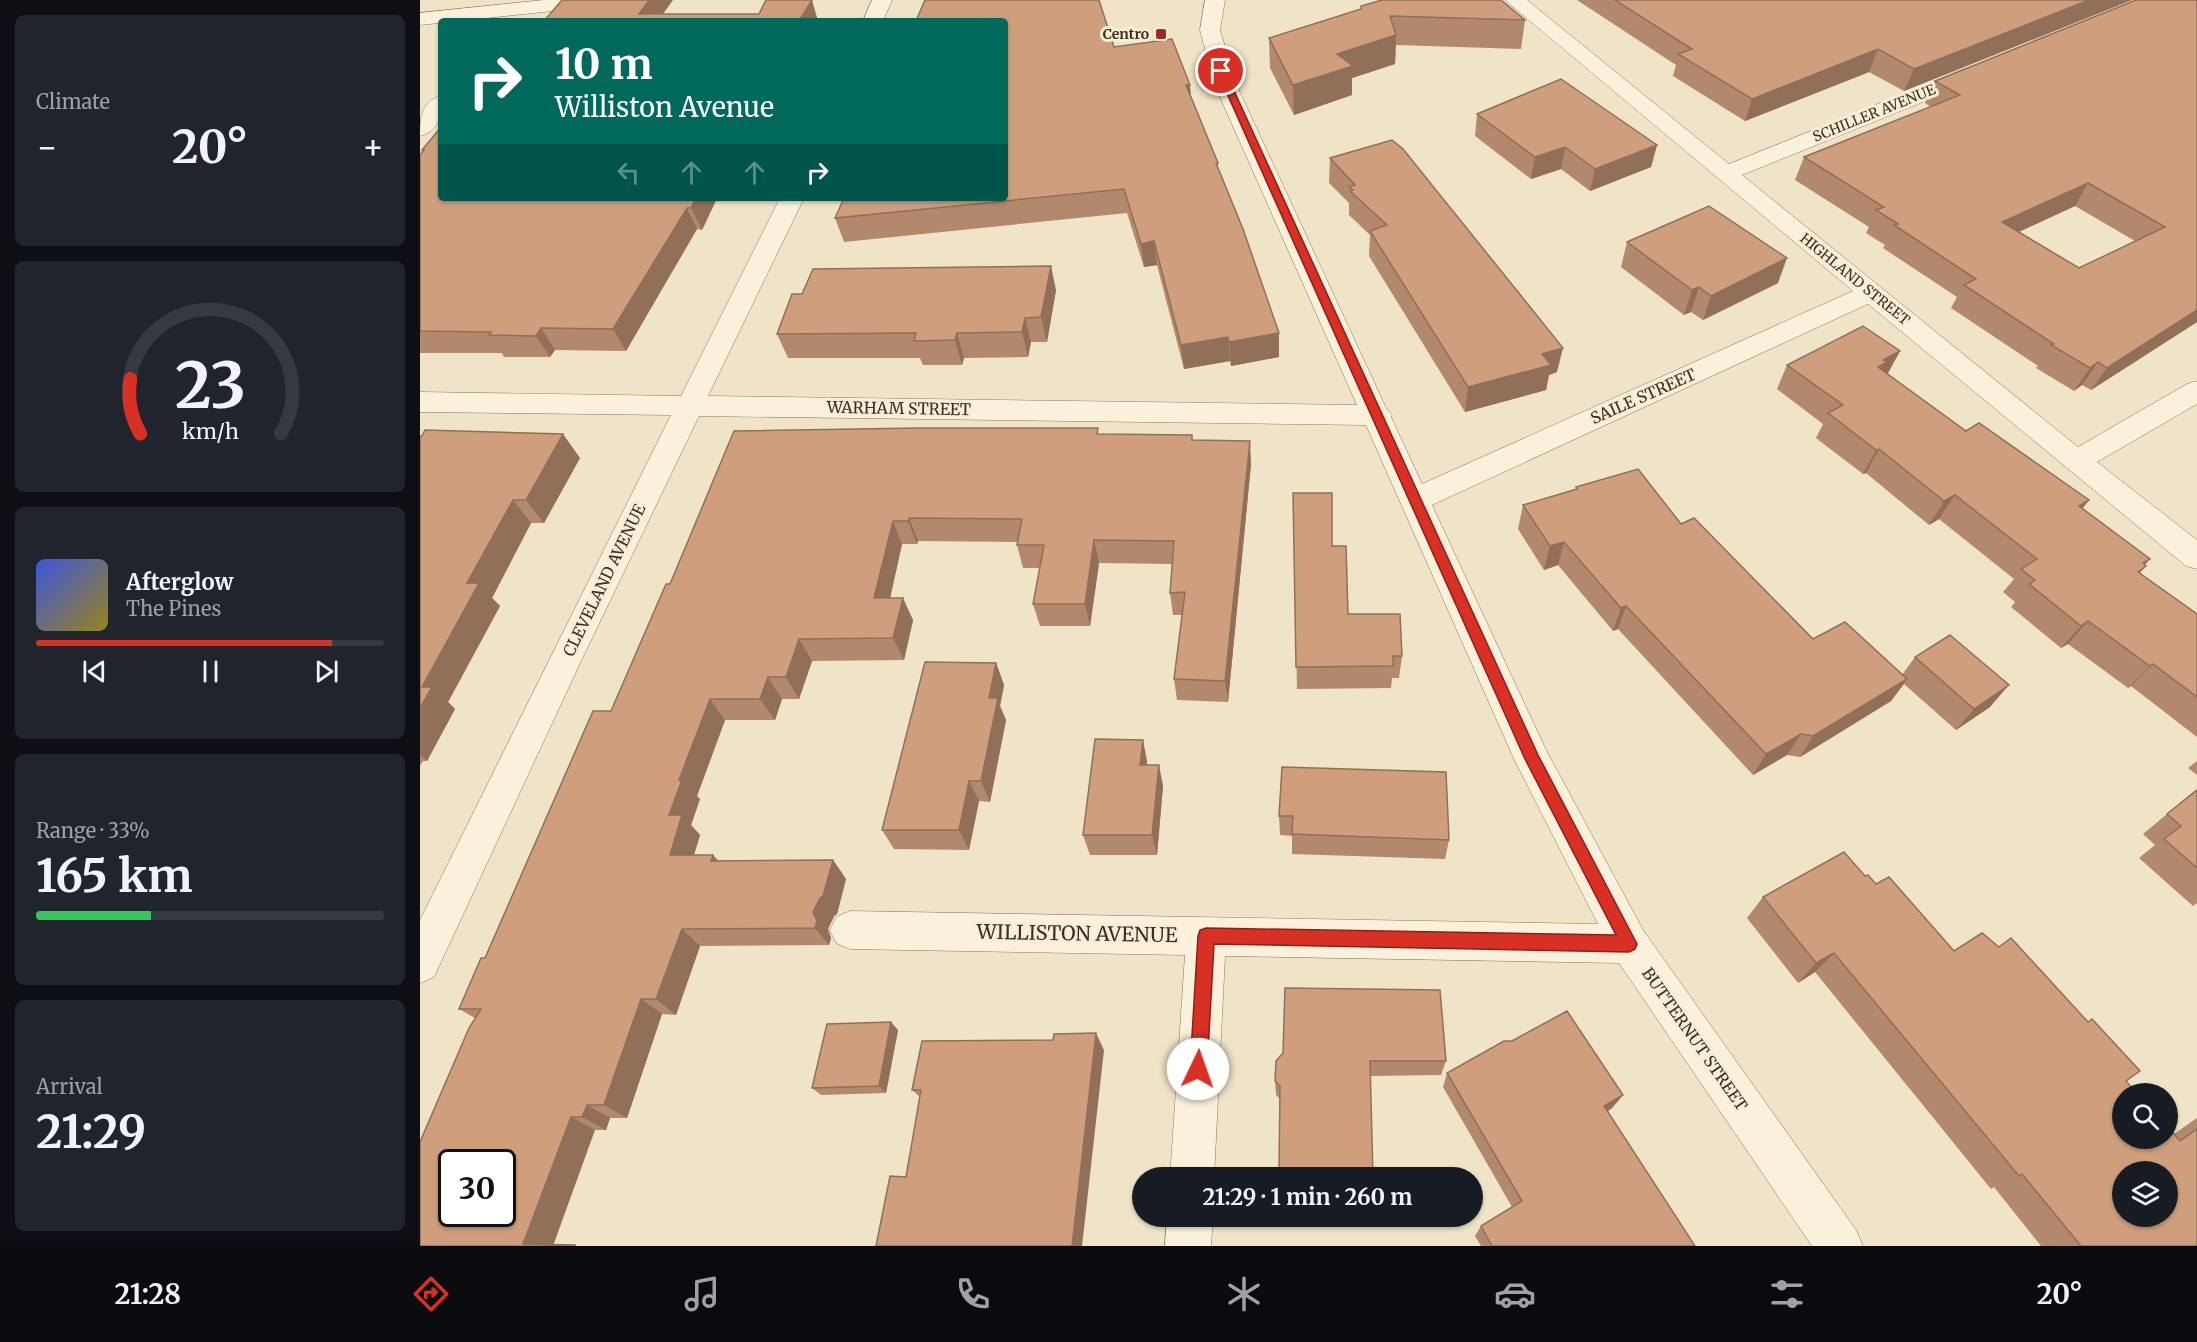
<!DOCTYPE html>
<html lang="en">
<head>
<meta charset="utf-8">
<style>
	body { margin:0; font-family:Merriweather,serif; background:#20242c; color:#f1f3f6; height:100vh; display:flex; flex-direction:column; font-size:22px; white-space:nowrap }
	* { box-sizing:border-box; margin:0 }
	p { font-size:20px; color:#9ea1a6 }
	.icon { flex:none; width:33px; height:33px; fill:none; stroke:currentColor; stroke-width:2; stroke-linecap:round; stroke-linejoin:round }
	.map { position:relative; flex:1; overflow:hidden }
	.sheet { display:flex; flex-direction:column; gap:15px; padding:15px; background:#0d0f14; width:420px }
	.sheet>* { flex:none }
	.hud { position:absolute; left:18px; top:18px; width:570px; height:183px; border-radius:6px; box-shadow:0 2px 4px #0004; background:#00695c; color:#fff; overflow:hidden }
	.fabs { position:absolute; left:1692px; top:1083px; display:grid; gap:12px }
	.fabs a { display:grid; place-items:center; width:66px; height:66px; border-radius:50%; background:#171b24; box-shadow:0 2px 4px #0004; font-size:30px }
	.speed { position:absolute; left:18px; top:1149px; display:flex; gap:12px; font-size:30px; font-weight:700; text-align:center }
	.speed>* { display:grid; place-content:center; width:78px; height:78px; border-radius:50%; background:#171b24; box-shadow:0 2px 4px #0004; line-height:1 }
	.speed .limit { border:3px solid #111; border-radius:9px; background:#fff; color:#111 }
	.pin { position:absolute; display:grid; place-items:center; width:51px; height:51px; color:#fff; margin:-26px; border:3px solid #fff; border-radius:50%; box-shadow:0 2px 6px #0007 }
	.me { position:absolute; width:66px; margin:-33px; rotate:3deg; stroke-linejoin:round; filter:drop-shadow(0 0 4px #0008) }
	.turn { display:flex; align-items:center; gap:21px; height:126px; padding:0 18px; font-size:27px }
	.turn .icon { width:78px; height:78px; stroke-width:2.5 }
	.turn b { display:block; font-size:42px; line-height:51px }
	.lanes { display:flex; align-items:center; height:57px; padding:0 18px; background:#0003; justify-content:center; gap:30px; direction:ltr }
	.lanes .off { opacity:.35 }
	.big { font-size:45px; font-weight:700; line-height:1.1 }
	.sheet .tile { flex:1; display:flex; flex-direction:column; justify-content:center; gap:9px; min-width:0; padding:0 21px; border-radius:9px; background:#20242c }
	.sheet .dial { align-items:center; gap:0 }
	.dial svg { height:156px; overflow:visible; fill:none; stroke:#363941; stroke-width:7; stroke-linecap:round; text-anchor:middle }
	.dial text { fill:#f1f3f6; stroke:none }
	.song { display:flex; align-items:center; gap:18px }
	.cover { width:72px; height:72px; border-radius:9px; background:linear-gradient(135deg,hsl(230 70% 55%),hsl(50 70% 35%)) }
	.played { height:6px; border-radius:3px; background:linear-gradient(90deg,#d93025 85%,#363941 85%) }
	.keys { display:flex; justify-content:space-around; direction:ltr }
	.heat { display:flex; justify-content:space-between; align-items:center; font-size:33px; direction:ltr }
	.charge { height:9px; border-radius:4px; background:linear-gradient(90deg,#34c759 33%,#363941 0) }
	.trip { position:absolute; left:712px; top:1167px; width:351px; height:60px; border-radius:30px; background:#171b24; box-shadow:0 2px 4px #0004; font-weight:700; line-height:60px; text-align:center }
	.dock { display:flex; height:96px; justify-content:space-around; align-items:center; background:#090b0e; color:#9ea1a6 }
	.dock .icon { width:42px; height:42px }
	.dock .active { color:#d93025 }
	.dock b { font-size:27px; color:#f1f3f6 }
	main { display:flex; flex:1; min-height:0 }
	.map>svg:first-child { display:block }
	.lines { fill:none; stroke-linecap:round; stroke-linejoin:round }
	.minor-casing { stroke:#8d765c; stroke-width:1 }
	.minor { fill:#faf1dc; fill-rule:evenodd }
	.wall { fill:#b2896c; fill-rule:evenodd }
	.shaded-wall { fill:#916f58 }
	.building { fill:#cf9f7d; stroke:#916f58; stroke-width:1.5; fill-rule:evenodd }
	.route { fill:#d93025; stroke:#8d1f18; stroke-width:1.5 }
	.poi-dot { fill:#9e2a2b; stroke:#f7eed8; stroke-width:2 }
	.labels { text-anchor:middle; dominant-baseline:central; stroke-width:6; stroke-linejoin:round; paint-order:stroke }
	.far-poi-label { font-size:14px; font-weight:bold; fill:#3d2e20; stroke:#f7eed8; text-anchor:end }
	.far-street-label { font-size:14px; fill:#3d2e20; stroke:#f7eed8 }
	.street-label { font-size:16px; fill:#3d2e20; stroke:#f7eed8 }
	.near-street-label { font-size:20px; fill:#3d2e20; stroke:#f7eed8 }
</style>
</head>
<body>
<main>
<section class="sheet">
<div class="tile"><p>Climate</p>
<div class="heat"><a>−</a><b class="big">20°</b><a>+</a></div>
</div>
<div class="tile dial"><svg viewBox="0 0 100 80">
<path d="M14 69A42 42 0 1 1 86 69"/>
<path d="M14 69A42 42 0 0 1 9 41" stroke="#d93025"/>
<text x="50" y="56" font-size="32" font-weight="700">23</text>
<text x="50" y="72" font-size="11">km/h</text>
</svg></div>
<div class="tile">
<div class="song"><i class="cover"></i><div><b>Afterglow</b><p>The Pines</p></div></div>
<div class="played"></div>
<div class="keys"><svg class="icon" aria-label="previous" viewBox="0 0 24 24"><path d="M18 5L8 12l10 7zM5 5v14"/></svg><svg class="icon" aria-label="pause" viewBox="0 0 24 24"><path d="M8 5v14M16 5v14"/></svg><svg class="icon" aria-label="next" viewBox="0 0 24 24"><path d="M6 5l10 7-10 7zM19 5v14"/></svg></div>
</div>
<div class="tile"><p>Range · 33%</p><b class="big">165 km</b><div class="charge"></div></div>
<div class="tile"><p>Arrival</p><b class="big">21:29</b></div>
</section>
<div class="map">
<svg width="1777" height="1246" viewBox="0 0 1777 1246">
	<rect width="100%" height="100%" fill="#f0e4c8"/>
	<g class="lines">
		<!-- minor casing -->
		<g class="minor-casing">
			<g id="minor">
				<path d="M124,0H190L187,4L180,6L0,25V13Z"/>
				<path d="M452,0H472L463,21H443Z"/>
				<path d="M785,0H805L800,30L817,86L966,408L972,415L971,417L1002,484L1433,291L1085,0H1107L1309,164L1544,69L1552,68L1560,69L1563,74L1560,79L1322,175L1658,447L1767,384L1777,381V404L1677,462L1777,540V569L1766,566L1448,304L1012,505L1126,750L1223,930L1436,1230L1443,1246H1392L1199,963L805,956L794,1178H750L765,955L430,949L416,943L410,930L416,917L430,911L1178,924L1094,759L946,425L279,416L162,659L14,977L0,983V920L251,415L0,412V392L261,396L360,198H384L288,396L937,405L795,86L780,30Z"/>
				<path d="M21,96C21,114 20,131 0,136C0,118 1,101 21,96Z"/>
				<path d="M747,1216H793L791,1246H745Z"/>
			</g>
		</g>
		<!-- minor -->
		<use href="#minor" class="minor"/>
	</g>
	<!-- wall -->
	<g class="wall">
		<path d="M1157,0H1712L1484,91L1449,72L1325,121L1253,76L1256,65Z"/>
		<path d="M1777,0V322L1671,390L1662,385L1654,391L1616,368L1618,366L1531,308L1537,297L1463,248L1465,245L1446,233L1449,227L1375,180L1384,157L1511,107L1505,103L1515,81ZM1655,206L1715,241L1659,268L1599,232Z"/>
		<path d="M941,6L1105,20L1101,49L976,45L975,64L932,78V95L874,115L850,68L849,38L941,10Z"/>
		<path d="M694,47L771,97L798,163V170L859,357L811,366L810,361L764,369L737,265L724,267L707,213L424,242L415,218Z"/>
		<path d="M1057,114L1237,145L1231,167L1170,191L1141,169L1111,179L1055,136Z"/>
		<path d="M2,150L297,198L282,230L277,229L206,351L135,350L130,357H84L82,353H0V155L3,151Z"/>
		<path d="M910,158L1137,372L1129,375L1126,390L1045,412L949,256L950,235L929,215V203L909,183Z"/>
		<path d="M1207,242L1358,283L1283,320L1271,312L1264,315L1201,267Z"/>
		<path d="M636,290L627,342H611L608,357L544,358L542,365H503L500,358H368L357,334Z"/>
		<path d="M1480,351L1467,374L1546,431L1669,500L1662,509L1725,565L1720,573L1777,614V737L1711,686L1708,688L1648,644L1641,648L1591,607L1595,602L1583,592L1594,579L1519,519L1509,525L1446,473L1443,474L1396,438L1403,424L1357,389L1367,365Z"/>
		<path d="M679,434L773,440L831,464L808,702L757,700L754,679L762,615H753L750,593L752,564L679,563L670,626H620L613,604L620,568H603L597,545V542L498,541L497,544H482L470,598L493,620L484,660L392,661L379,699H362L355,720H305L277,796L280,799L271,825L280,835L274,855L298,861L413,860L426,879L417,914L414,916L408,929L411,938L409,945L280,946L256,1015L242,1014L207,1118H190L186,1130H175L0,1246L55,1018L39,1009L191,711L250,584Z"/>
		<path d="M0,436L160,458L124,523H111L72,598L80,606L28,702L35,709L7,761H3L0,766Z"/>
		<path d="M1156,487L1261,524L1393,639L1482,675L1495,657L1570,707L1536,730L1484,684L1471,701L1380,757L1367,755L1333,775L1198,629L1193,631L1138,565L1124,570L1098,529L1103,505L1155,490Z"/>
		<path d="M873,493L912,546L928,614L982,656L979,678H972L971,688L877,689Z"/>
		<path d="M576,663L584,685L580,706L586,720L570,802L559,801L549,850L474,849L462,830Z"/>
		<path d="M727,761V765L743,786L737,855H670L663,835Z"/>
		<path d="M1777,761V775L1768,768Z"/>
		<path d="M862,767L1029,840L1025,859L872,854V836L860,835L859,816Z"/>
		<path d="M1777,789V903L1773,906L1719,858L1735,845L1723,834Z"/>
		<path d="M1445,876L1456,884L1534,951L1706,1081L1754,1134L1777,1118V1246H1621L1574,1187L1571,1189L1395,972L1378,983L1327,918L1343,897Z"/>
		<path d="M478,1030L466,1093L401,1095L392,1088Z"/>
		<path d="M1092,1041L1203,1095L1192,1108L1187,1112L1275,1246H1061L1055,1236L1061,1226L1092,1207L1023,1087L1027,1073Z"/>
		<path d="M684,1050L486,1177L500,1097L492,1090Z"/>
		<path d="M856,1061H1026L1021,1075L950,1076L953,1178H859L860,1099L856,1095L855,1081Z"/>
	</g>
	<!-- shaded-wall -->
	<g class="shaded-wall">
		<path d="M229,0H253L238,21L219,14Z"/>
		<path d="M392,0L398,21H379Z"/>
		<path d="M1669,0H1712L1484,91L1494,69Z"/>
		<path d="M976,35L975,64L932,78V95L874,115L873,85L917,54Z"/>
		<path d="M1458,49L1449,72L1325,121L1332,99Z"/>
		<path d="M766,85H770L772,108Z"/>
		<path d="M1237,145L1231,167L1170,191L1175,169Z"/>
		<path d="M1145,147L1141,169L1111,179L1115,157Z"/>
		<path d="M1668,183L1655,206L1570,245L1582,222Z"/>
		<path d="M276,198H297L282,230L271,208Z"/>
		<path d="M267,208L277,229L206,351L193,329Z"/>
		<path d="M734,241L737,265L724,267L721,244Z"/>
		<path d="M1367,258L1358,283L1283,320L1291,296Z"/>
		<path d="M631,266L636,290L627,342L621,317Z"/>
		<path d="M1279,287L1271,312L1264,315L1272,290Z"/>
		<path d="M1777,310V322L1671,390L1687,368Z"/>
		<path d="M605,318L611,342L608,357L602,332Z"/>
		<path d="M121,328L135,350L130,357L116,336Z"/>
		<path d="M537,333L544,358L542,365L535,340Z"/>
		<path d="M859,333V357L811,366L809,342Z"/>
		<path d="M808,337L810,361L764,369L761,345Z"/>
		<path d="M1143,348L1137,372L1129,375L1126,390L1045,412L1048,387L1122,354Z"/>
		<path d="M1480,351L1467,375L1458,367L1463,360Z"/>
		<path d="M1678,362L1662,385L1654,391L1670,368Z"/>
		<path d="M143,434L160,458L124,523L106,500Z"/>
		<path d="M830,441L831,464L808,702L805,681Z"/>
		<path d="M1459,449L1446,473L1443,474L1456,450Z"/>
		<path d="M1535,495L1519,519L1509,525L1524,501Z"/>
		<path d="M93,500L111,523L72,598L80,606L28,702L35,709L7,761L0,755V708L2,687L47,583Z"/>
		<path d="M1669,500L1650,524L1659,506Z"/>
		<path d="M489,518L498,541L497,544L488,521Z"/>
		<path d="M473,521L482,544L465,621L454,598Z"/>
		<path d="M674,540L679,563L670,626L665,604Z"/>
		<path d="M1144,542L1138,565L1124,570L1130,546Z"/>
		<path d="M1730,559L1719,571L1726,566L1705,589L1723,563Z"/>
		<path d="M483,598L493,620L484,660L473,638Z"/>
		<path d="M1206,606L1198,629L1193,631L1201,608Z"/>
		<path d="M1668,621L1648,644L1641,648L1661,626Z"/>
		<path d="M379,639L392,661L379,699L366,677Z"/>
		<path d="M576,663L584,685L580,706L586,720L570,802L561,781L569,698Z"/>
		<path d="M1733,664L1711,686L1708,688L1730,666Z"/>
		<path d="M348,677L362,699L355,720L340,699Z"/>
		<path d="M1487,679L1471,701L1380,757L1393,736Z"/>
		<path d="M1589,685L1570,707L1536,730L1554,709Z"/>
		<path d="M290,699L305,720L277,796L280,799L271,825L280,835L268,874L250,855L249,815L259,780Z"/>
		<path d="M1381,734L1367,755L1333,775L1346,754Z"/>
		<path d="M723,740L727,761L725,786L720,765Z"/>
		<path d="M739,765L743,786L737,855L732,835Z"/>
		<path d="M549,781L559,801L549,850L539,830Z"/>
		<path d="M293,855L310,874L291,861Z"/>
		<path d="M413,860L426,879L417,914L414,916L408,929L411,938L409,945L395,928L393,912Z"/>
		<path d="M262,929L280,946L256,1015L236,999Z"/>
		<path d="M1414,953L1395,972L1378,983L1396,963Z"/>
		<path d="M221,999L242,1014L207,1118L184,1105Z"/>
		<path d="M471,1022L478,1030L466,1093L459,1086Z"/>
		<path d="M676,1033L684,1050L662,1246H652Z"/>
		<path d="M1203,1095L1192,1108L1174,1120L1184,1106Z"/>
		<path d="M167,1105L190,1118L186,1130L162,1117Z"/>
		<path d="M151,1117L175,1130L133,1246L103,1244Z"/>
	</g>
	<!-- building -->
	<g class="building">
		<path d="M142,0H229L219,14H339L346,0H392L379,21H124Z"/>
		<path d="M505,0H679L694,47L752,39L770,85H766L798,163H796L823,229L859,333L809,342L808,337L761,345L734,241L721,244L704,189L415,218L424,198H585V21H496Z"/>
		<path d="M962,0H1081L1105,20L970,16L976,35L917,54L933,66L873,85L849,38L941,9V6Z"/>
		<path d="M1195,0H1669L1494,69L1458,49L1332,99L1258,54L1272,49Z"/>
		<path d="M1716,0H1777V310L1687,368L1678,362L1670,368L1631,345L1634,344L1544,285L1556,279L1474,225L1478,224L1456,210L1464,207L1384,157L1540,95L1515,81ZM1668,183L1745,227L1659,268L1582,222Z"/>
		<path d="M1141,79L1237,145L1175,169L1145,147L1115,157L1057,114Z"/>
		<path d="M21,127V198H276L271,208H267L193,329L121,328L116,336L69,335L71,332L0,331V155L4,150H2Z"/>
		<path d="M972,140L983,149L1143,348L1122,354L1131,365L1048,387L950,231L967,225L930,191L933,190L929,187L935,185L910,158Z"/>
		<path d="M1289,206L1367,258L1291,296L1279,287L1272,290L1207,242Z"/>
		<path d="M631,266L621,317L605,318L602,332L537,333L535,340L494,341L496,333L357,334L372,294H382L393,269Z"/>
		<path d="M1443,326L1480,351L1463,360L1467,362L1458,367L1546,431L1559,423L1669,500L1659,506L1730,559L1723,563L1726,566L1718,572L1777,614V697L1733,664L1730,666L1668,621L1661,626L1609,584L1615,580L1601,569L1617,559L1535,495L1524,501L1459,449L1456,450L1408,413L1423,405L1367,365Z"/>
		<path d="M500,428H678L677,434L772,435V440L830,441L805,681L754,679L765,592L750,593L754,541L674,540L665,604H613L624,545H597L602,519L489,518L488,521H473L454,598H483L473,638L379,639L366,677H348L340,699H290L259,780H262L249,815H262L250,855H293L291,861L413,860L403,896L400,898L393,912L397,921L395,928L262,929L236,999H221L184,1105H167L162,1117H151L103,1244L155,1245V1246H0V1142L49,1028L61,1009H39L61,958H65L173,711H191L246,584H250L314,431ZM32,1162H82V1214H32Z"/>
		<path d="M5,430L143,434L106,500H93L47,583H59L2,687H12L0,708V436H2Z"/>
		<path d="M1218,469L1261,524L1274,518L1393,639L1425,622L1487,679L1393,736L1381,734L1346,754L1206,606L1201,608L1144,542L1130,546L1103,505L1157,489L1156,487Z"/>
		<path d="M873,493H912V546H926L928,614H980L982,656H973V666L876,667Z"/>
		<path d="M1530,635L1589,685L1554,709L1495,657Z"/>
		<path d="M505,662L576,663L569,698H578L561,781H549L539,830H462Z"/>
		<path d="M675,739L723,740L720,765H739L732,835H663Z"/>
		<path d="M862,767L1026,772L1029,840L872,834L873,816H859Z"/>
		<path d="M1777,790V868L1744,839L1761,826L1747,814Z"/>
		<path d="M1424,852L1445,876L1448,875L1456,884L1469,877L1534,951L1562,933L1579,947L1591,938L1668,1022L1672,1019L1720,1071L1706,1081L1717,1094H1702V1138H1748V1127L1760,1141L1777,1129V1246H1661L1602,1174L1599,1176L1414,953L1396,963L1343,897ZM1702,1172H1748V1216H1702Z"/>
		<path d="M865,988L1020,990L1026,1061H950L953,1178H892V1172H859L860,1086L855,1081L856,1061L863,1053Z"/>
		<path d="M1147,1011L1203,1095L1184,1106L1275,1246H1072L1061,1226L1102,1201L1027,1073L1084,1041H1092Z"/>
		<path d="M471,1022L459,1086L392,1088L407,1024Z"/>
		<path d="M676,1033L652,1246H456L470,1176L486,1177L501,1090H492L502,1041L633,1040L634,1034Z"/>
	</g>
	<!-- route -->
	<path class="route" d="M801,69L805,71L1118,755L1217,944L1215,949L1209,952L794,944L787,1069L785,1076L778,1078L772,1076L770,1069L778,936L780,930L786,928L1196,935L1105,759L797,71Z"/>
	<!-- markers -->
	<rect class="poi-dot" x="735" y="28" width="12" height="12" rx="3"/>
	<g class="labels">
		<!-- far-poi labels -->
		<g class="far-poi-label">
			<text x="729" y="34">Centro</text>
		</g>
		<!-- far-street labels -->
		<g class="far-street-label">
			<text transform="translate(1454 113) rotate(-22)">SCHILLER AVENUE</text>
			<text transform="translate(1435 279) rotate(39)">HIGHLAND STREET</text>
		</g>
		<!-- street labels -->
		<g class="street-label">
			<text transform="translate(1223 396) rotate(-24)">SAILE STREET</text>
			<text transform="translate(479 408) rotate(1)">WARHAM STREET</text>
			<text transform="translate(184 580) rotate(-64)">CLEVELAND AVENUE</text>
			<text transform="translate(1275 1039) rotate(55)">BUTTERNUT STREET</text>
		</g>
		<!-- near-street labels -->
		<g class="near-street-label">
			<text transform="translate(657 933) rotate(1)">WILLISTON AVENUE</text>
		</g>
	</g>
</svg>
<div class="fabs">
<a><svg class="icon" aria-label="search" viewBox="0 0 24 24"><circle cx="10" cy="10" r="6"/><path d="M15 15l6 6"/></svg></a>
<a><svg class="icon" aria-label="layers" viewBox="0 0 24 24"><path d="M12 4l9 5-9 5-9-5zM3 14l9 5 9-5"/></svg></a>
</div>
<div class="speed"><div class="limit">30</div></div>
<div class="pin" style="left:801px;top:71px;background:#d93025"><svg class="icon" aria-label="arrive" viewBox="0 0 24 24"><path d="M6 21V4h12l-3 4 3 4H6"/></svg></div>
<svg class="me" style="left:778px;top:1069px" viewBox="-20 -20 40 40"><circle r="19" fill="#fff"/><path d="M0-13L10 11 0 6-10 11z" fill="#d93025"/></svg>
<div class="trip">21:29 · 1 min · 260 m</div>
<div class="hud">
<div class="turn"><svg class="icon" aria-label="right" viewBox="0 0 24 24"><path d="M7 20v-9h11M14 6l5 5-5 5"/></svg><div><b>10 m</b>Williston Avenue</div></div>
<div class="lanes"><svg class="icon off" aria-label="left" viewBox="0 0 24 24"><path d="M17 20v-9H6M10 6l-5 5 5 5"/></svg><svg class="icon off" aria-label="ahead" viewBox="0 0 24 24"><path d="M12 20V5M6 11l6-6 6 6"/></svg><svg class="icon off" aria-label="ahead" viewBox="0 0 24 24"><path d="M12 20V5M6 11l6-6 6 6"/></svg><svg class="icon" aria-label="right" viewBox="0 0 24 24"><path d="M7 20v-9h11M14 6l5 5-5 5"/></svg></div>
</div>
</div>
</main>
<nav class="dock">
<b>21:28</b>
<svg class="icon active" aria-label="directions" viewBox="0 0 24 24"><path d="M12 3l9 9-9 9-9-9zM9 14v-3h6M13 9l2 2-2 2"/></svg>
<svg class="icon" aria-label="music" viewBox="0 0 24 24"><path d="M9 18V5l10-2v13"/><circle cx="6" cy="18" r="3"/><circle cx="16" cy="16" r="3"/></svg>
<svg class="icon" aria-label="phone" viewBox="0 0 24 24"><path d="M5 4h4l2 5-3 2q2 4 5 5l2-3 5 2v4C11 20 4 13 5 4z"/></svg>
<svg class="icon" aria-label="climate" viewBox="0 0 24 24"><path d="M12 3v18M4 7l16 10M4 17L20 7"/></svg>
<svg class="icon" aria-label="car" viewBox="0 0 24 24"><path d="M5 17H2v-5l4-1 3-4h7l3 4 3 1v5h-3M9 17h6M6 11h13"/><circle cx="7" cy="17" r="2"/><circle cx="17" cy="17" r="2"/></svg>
<svg class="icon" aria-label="filters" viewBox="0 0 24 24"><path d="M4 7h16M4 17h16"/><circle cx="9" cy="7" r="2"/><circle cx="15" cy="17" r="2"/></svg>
<b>20°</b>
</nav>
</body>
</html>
